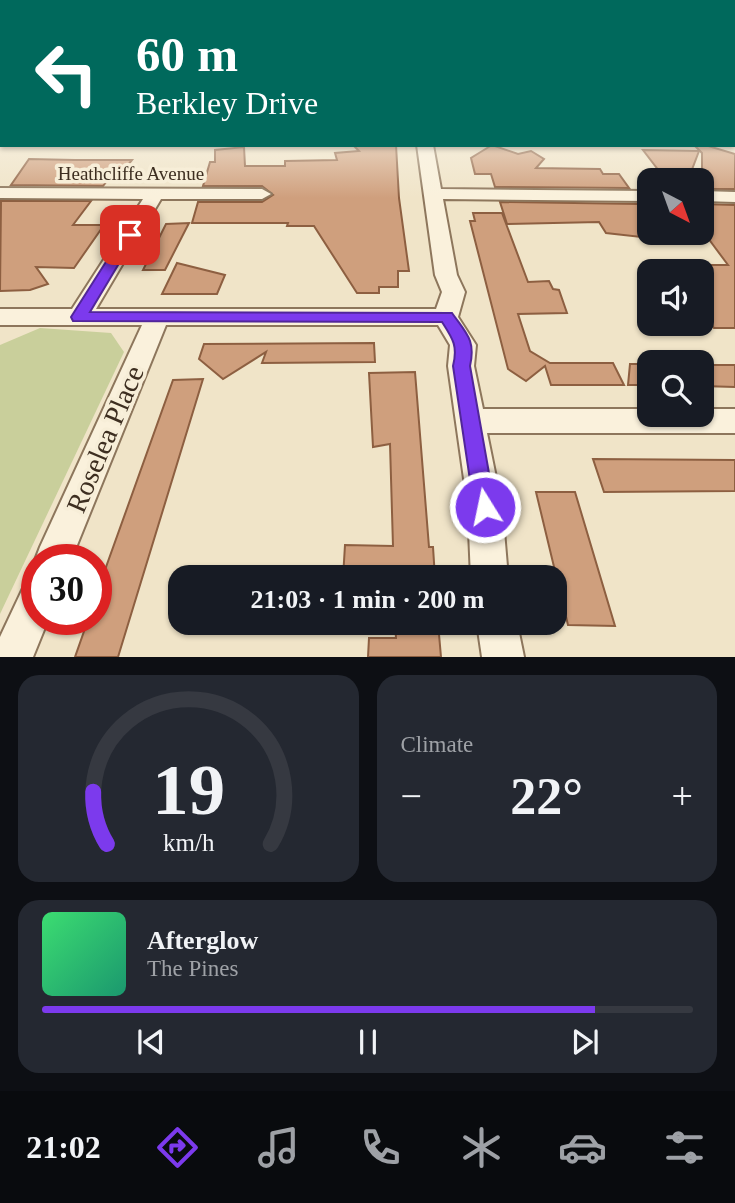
<!DOCTYPE html>
<html lang="en">
<head>
<meta charset="utf-8">
<style>
	body { margin:0; font-family:"Times New Roman",serif; background:#242831; color:#f1f3f6; height:100vh; display:flex; flex-direction:column; font-size:26px; white-space:nowrap }
	* { box-sizing:border-box; margin:0 }
	p { font-size:23px; color:#9ea1a6 }
	.icon { flex:none; width:38px; height:38px; fill:none; stroke:currentColor; stroke-width:2; stroke-linecap:round; stroke-linejoin:round }
	.map { position:relative; height:657px; overflow:hidden }
	.details { display:flex; flex-direction:column; gap:18px; padding:18px; background:#0d0f14; flex:1 }
	.details>* { flex:none }
	.hud { position:absolute; left:0px; top:0px; width:735px; height:147px; box-shadow:0 2px 5px #0004; background:#00695c; color:#fff; overflow:hidden }
	.needle { width:46px; rotate:139deg }
	.fabs { position:absolute; left:637px; top:168px; display:grid; gap:14px }
	.fabs a { display:grid; place-items:center; width:77px; height:77px; border-radius:14px; background:#171b24; box-shadow:0 2px 5px #0004; font-size:35px }
	.speed { position:absolute; left:21px; top:544px; display:flex; gap:14px; font-size:35px; font-weight:700; text-align:center }
	.speed>* { display:grid; place-content:center; width:91px; height:91px; border-radius:50%; background:#171b24; box-shadow:0 2px 5px #0004; line-height:1 }
	.speed .limit { border:10px solid #d22; background:#fff; color:#111 }
	.pin { position:absolute; display:grid; place-items:center; width:60px; height:60px; color:#fff; margin:-30px; border-radius:14px; box-shadow:0 4px 10px #0006 }
	.me { position:absolute; width:77px; margin:-38px; rotate:350deg; stroke-linejoin:round; filter:drop-shadow(0 0 5px #0008) }
	.turn { display:flex; align-items:center; gap:24px; height:147px; padding:0 21px; font-size:32px }
	.turn .icon { width:91px; height:91px; stroke-width:2.5 }
	.turn b { display:block; font-size:49px; line-height:60px }
	.big { font-size:52px; font-weight:800; line-height:1.1 }
	.details .widget { flex:1; display:flex; flex-direction:column; justify-content:center; gap:10px; min-width:0; padding:0 24px; border-radius:21px; background:#242831 }
	.details .dial { align-items:center; gap:0 }
	.dial svg { height:182px; overflow:visible; fill:none; stroke:#363941; stroke-width:7; stroke-linecap:round; text-anchor:middle }
	.dial text { fill:#f1f3f6; stroke:none }
	.song { display:flex; align-items:center; gap:21px }
	.cover { width:84px; height:84px; border-radius:10px; background:linear-gradient(135deg,hsl(140 70% 55%),hsl(160 70% 35%)) }
	.played { height:7px; border-radius:4px; background:linear-gradient(90deg,#7c3aed 85%,#363941 85%) }
	.keys { display:flex; justify-content:space-around; direction:ltr }
	.heat { display:flex; justify-content:space-between; align-items:center; font-size:38px; direction:ltr }
	.details .tiles { flex:1; display:grid; gap:18px; grid-template-columns:1fr 1fr }
	.widget:last-child { grid-column:span 2 }
	.trip { position:absolute; left:168px; top:565px; width:399px; height:70px; border-radius:21px; background:#171b24; box-shadow:0 2px 5px #0004; font-weight:800; line-height:70px; text-align:center }
	.tabs { display:flex; height:112px; justify-content:space-around; align-items:center; background:#090b0e; color:#9ea1a6 }
	.tabs .icon { width:49px; height:49px }
	.tabs .current { color:#7c3aed }
	.tabs b { font-size:32px; color:#f1f3f6 }
	.map>svg:first-child { display:block }
	.green { fill:#c9cf9b }
	.building { fill:#cf9f7d; stroke:#8d5f41; stroke-width:2 }
	.lines { fill:none; stroke-linecap:round; stroke-linejoin:round }
	.street-casing { stroke:#8d765c; stroke-width:4 }
	.primary-casing { stroke:#5b4430; stroke-width:4 }
	.street { fill:#faf1dc; fill-rule:evenodd }
	.primary { fill:#f3d9a0; fill-rule:evenodd }
	.route { fill:#7c3aed; stroke:#51269a; stroke-width:2 }
	.labels { text-anchor:middle; dominant-baseline:central; stroke-width:7; stroke-linejoin:round; paint-order:stroke }
	.far-street-label { font-size:19px; fill:#3d2e20; stroke:#f7eed8 }
	.near-street-label { font-size:28px; fill:#3d2e20; stroke:#f7eed8 }
</style>
</head>
<body>
<div class="map">
<svg width="735" height="657" viewBox="0 0 735 657">
	<rect width="100%" height="100%" fill="#f0e4c8"/>
	<!-- green -->
	<path class="green" d="M40,328L111,333L124,352L0,614V345Z"/>
	<!-- building -->
	<g class="building">
		<path d="M353,145H396L399,198L409,271H398V287H379V293H357L314,226H287L288,223H192L198,202H262L273,195L262,186H203L210,162H215V150L244,147L245,166H285V161L337,160L335,153L359,151Z"/>
		<path d="M492,145L518,154L531,151L544,159L536,168L600,169L603,174H619L629,188L495,187L491,174H475L471,158Z"/>
		<path d="M694,145H705L735,154V189H702V153Z"/>
		<path d="M643,150L699,151L688,180H666Z"/>
		<path d="M29,159L75,160H132L115,181H107L103,186L11,185Z"/>
		<path d="M1,201H91L73,225H104L74,268L36,267L48,284L30,290L0,291Z"/>
		<path d="M500,202L640,204L647,214L641,237L606,233L599,222L507,224Z"/>
		<path d="M702,204L735,205V328H714L702,311V265H728L702,230Z"/>
		<path d="M473,213H502L528,282L549,281L553,289L559,290L567,313L518,314L530,351L550,363H613L624,385H551L545,366L526,381L508,369L470,221H475Z"/>
		<path d="M189,223L165,270H143L166,224Z"/>
		<path d="M177,263L225,275L217,294H162Z"/>
		<path d="M374,343L375,362L262,363L266,352L223,379L199,359L204,344Z"/>
		<path d="M630,364H649V385H628Z"/>
		<path d="M702,365H735V387L702,386Z"/>
		<path d="M415,372L429,547H433L435,578H343L345,545L393,546L390,444L373,447L369,373Z"/>
		<path d="M203,379L118,657H75L88,620H96V595L173,380Z"/>
		<path d="M593,459L735,460V491L604,492Z"/>
		<path d="M536,492H575L615,626L568,625Z"/>
		<path d="M395,623H438L441,657H368L369,638H396Z"/>
	</g>
	<g class="lines">
		<!-- street casing -->
		<g class="street-casing">
			<g id="street">
				<rect x="733" y="118" width="2" height="8"/>
				<path d="M417,145H433L441,189L649,191V201L443,199L457,275L465,292L458,317L476,345L474,366L483,409H649V415H702V409H735V433H487L502,507L508,578H471L468,507L448,366L450,345L438,325H166L71,560H37V564L35,560L40,547L142,325H0V309H72L143,199L0,198V188L262,189L271,194L262,199H161L96,309H436L442,292L435,275Z"/>
				<path d="M702,191L735,192V202L702,201Z"/>
				<path d="M37,580V620H48L33,657H0V637L24,586Z"/>
				<path d="M477,623H517L524,657H482Z"/>
			</g>
		</g>
		<!-- primary casing -->
		<g class="primary-casing">
			<rect id="primary" x="733" y="106" width="2" height="10"/>
		</g>
		<!-- street -->
		<use href="#street" class="street"/>
		<!-- primary -->
		<use href="#primary" class="primary"/>
	</g>
	<!-- sky -->
	<linearGradient id="sky" x2="0" y2="1"><stop stop-color="#8fbad6"/><stop offset="0.54" stop-color="#f8f3e6"/><stop offset="1" stop-color="#f8f3e6" stop-opacity="0"/></linearGradient>
	<rect width="735" height="198" fill="url(#sky)"/>
	<!-- route -->
	<path class="route" d="M130,231L136,235L90,312L452,313C466,333 476,340 470,366L495,507L492,514L485,517L477,514L474,507L453,366C458,346 453,339 442,322L73,321L71,317L123,235Z"/>
	<g class="labels">
		<!-- far-street labels -->
		<g class="far-street-label">
			<text x="131" y="173">Heathcliffe Avenue</text>
		</g>
		<!-- near-street labels -->
		<g class="near-street-label">
			<text transform="translate(105 439) rotate(-67)">Roselea Place</text>
		</g>
	</g>
</svg>
<div class="fabs">
<a><svg class="needle" viewBox="-14 -14 28 28"><path d="M0-13l5 13h-10z" fill="#e53935"/><path d="M0 13l5-13h-10z" fill="#9ea1a6"/></svg></a>
<a><svg class="icon" aria-label="sound" viewBox="0 0 24 24"><path d="M4 9h4l5-4v14l-5-4H4zM17 9q2 3 0 6"/></svg></a>
<a><svg class="icon" aria-label="search" viewBox="0 0 24 24"><circle cx="10" cy="10" r="6"/><path d="M15 15l6 6"/></svg></a>
</div>
<div class="speed"><div class="limit">30</div></div>
<div class="pin" style="left:130px;top:235px;background:#d93025"><svg class="icon" aria-label="arrive" viewBox="0 0 24 24"><path d="M6 21V4h12l-3 4 3 4H6"/></svg></div>
<svg class="me" style="left:485px;top:507px" viewBox="-20 -20 40 40"><circle r="17" fill="#7c3aed" stroke="#fff" stroke-width="3"/><path d="M0-11L8 9 0 5-8 9z" fill="#fff"/></svg>
<div class="trip">21:03 · 1 min · 200 m</div>
<div class="hud">
<div class="turn"><svg class="icon" aria-label="left" viewBox="0 0 24 24"><path d="M17 20v-9H6M10 6l-5 5 5 5"/></svg><div><b>60 m</b>Berkley Drive</div></div>
</div>
</div>
<section class="details">
<div class="tiles">
<div class="widget dial"><svg viewBox="0 0 100 80">
<path d="M14 69A42 42 0 1 1 86 69"/>
<path d="M14 69A42 42 0 0 1 8 46" stroke="#7c3aed"/>
<text x="50" y="56" font-size="32" font-weight="700">19</text>
<text x="50" y="72" font-size="11">km/h</text>
</svg></div>
<div class="widget"><p>Climate</p>
<div class="heat"><a>−</a><b class="big">22°</b><a>+</a></div>
</div>
<div class="widget">
<div class="song"><i class="cover"></i><div><b>Afterglow</b><p>The Pines</p></div></div>
<div class="played"></div>
<div class="keys"><svg class="icon" aria-label="previous" viewBox="0 0 24 24"><path d="M18 5L8 12l10 7zM5 5v14"/></svg><svg class="icon" aria-label="pause" viewBox="0 0 24 24"><path d="M8 5v14M16 5v14"/></svg><svg class="icon" aria-label="next" viewBox="0 0 24 24"><path d="M6 5l10 7-10 7zM19 5v14"/></svg></div>
</div>
</div>
</section>
<nav class="tabs">
<b>21:02</b>
<svg class="icon current" aria-label="directions" viewBox="0 0 24 24"><path d="M12 3l9 9-9 9-9-9zM9 14v-3h6M13 9l2 2-2 2"/></svg>
<svg class="icon" aria-label="music" viewBox="0 0 24 24"><path d="M9 18V5l10-2v13"/><circle cx="6" cy="18" r="3"/><circle cx="16" cy="16" r="3"/></svg>
<svg class="icon" aria-label="phone" viewBox="0 0 24 24"><path d="M5 4h4l2 5-3 2q2 4 5 5l2-3 5 2v4C11 20 4 13 5 4z"/></svg>
<svg class="icon" aria-label="climate" viewBox="0 0 24 24"><path d="M12 3v18M4 7l16 10M4 17L20 7"/></svg>
<svg class="icon" aria-label="car" viewBox="0 0 24 24"><path d="M5 17H2v-5l4-1 3-4h7l3 4 3 1v5h-3M9 17h6M6 11h13"/><circle cx="7" cy="17" r="2"/><circle cx="17" cy="17" r="2"/></svg>
<svg class="icon" aria-label="filters" viewBox="0 0 24 24"><path d="M4 7h16M4 17h16"/><circle cx="9" cy="7" r="2"/><circle cx="15" cy="17" r="2"/></svg>
</nav>
</body>
</html>
